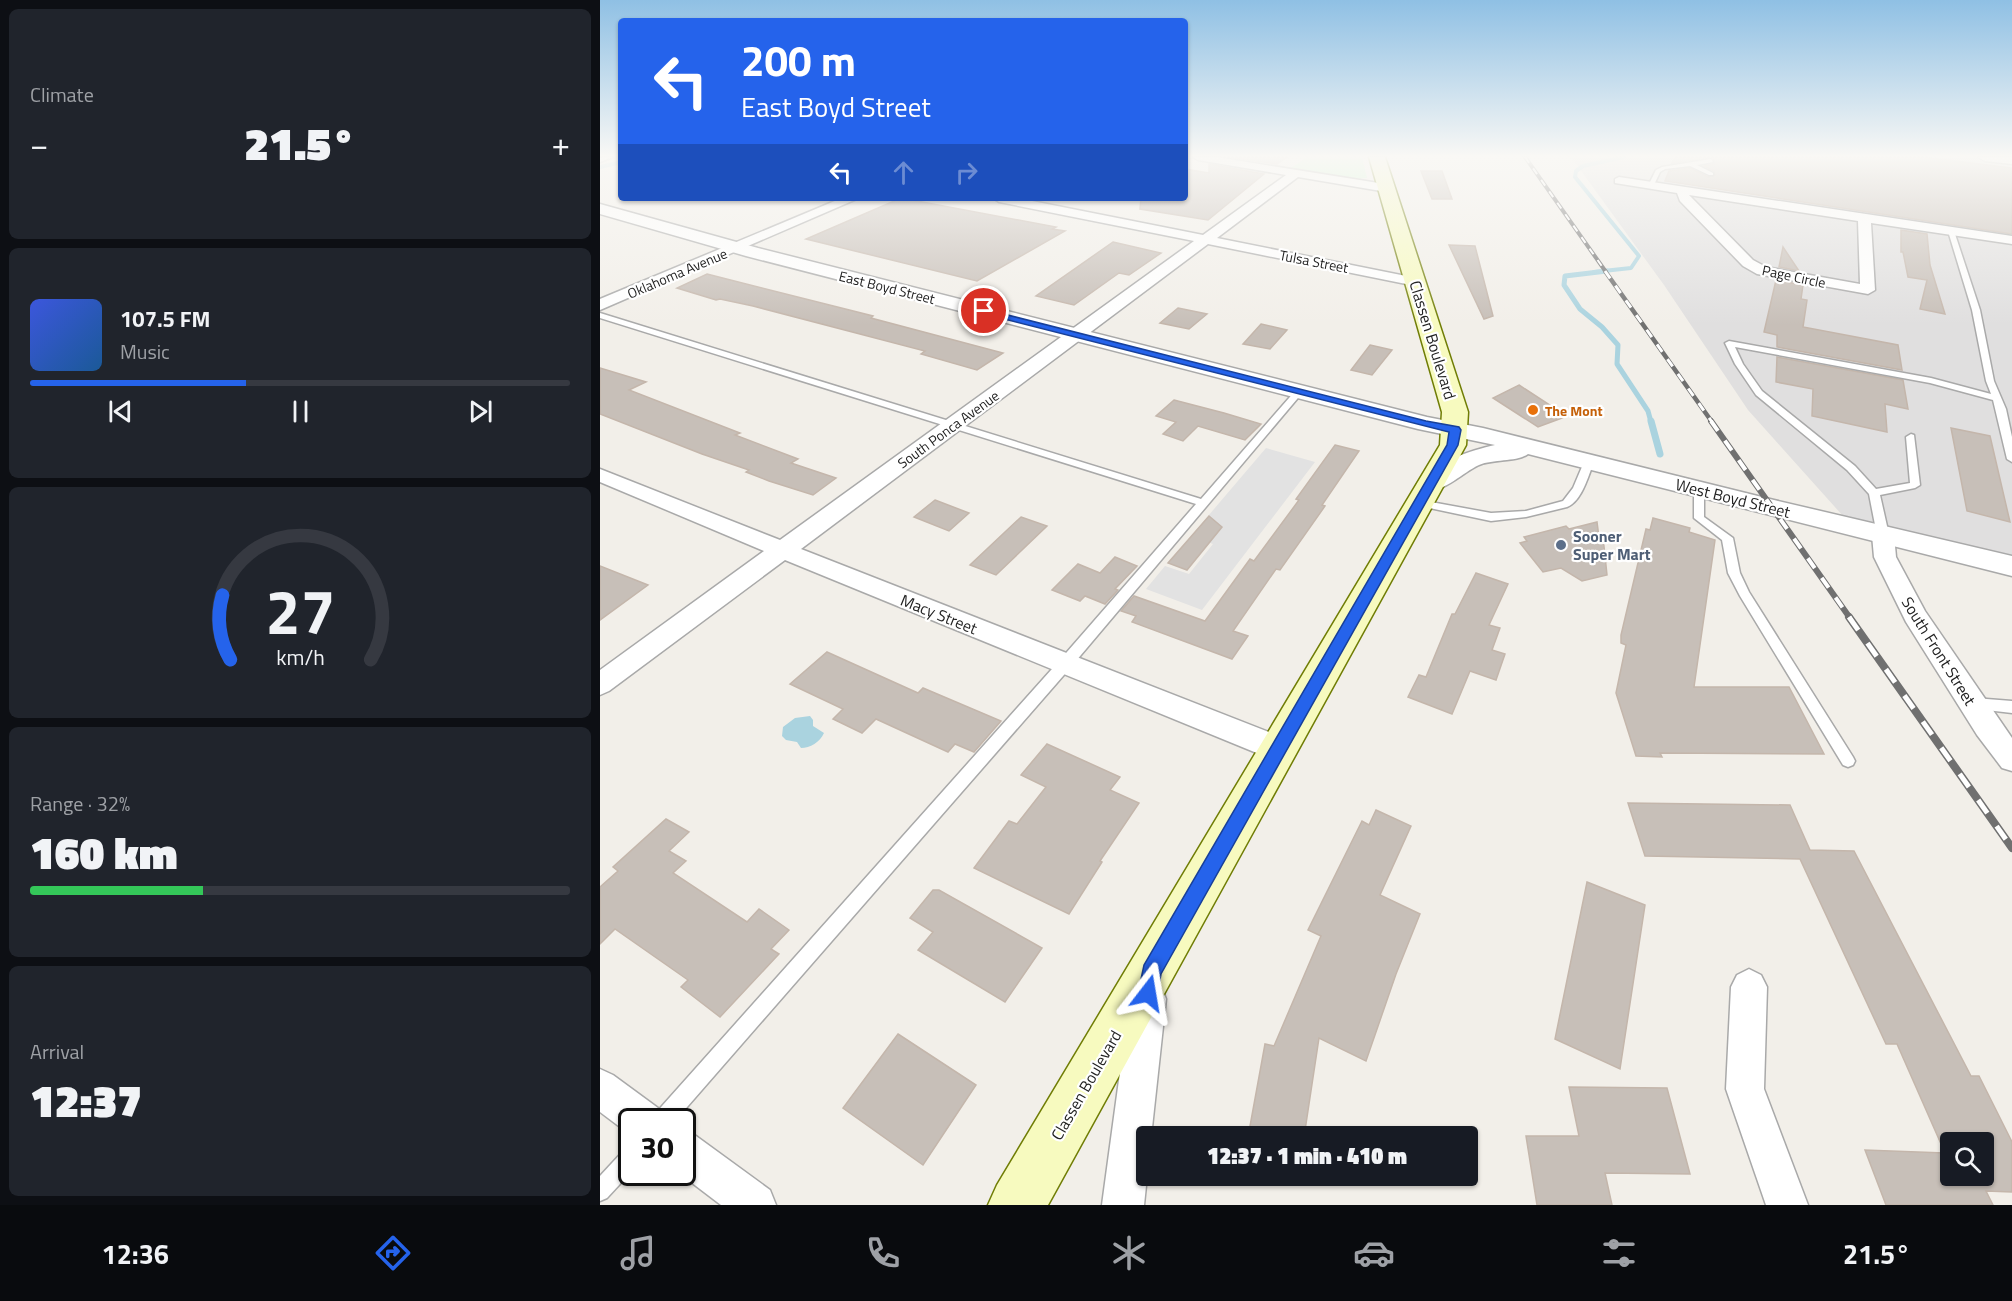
<!DOCTYPE html>
<html lang="en">
<head>
<meta charset="utf-8">
<style>
	body { margin:0; font-family:"Titillium Web",sans-serif; background:#20242c; color:#f1f3f6; height:100vh; display:flex; flex-direction:column; font-size:22px; white-space:nowrap }
	* { box-sizing:border-box; margin:0 }
	p { font-size:20px; color:#9ea1a6 }
	.icon { flex:none; width:33px; height:33px; fill:none; stroke:currentColor; stroke-width:2; stroke-linecap:round; stroke-linejoin:round }
	.map { position:relative; flex:1; overflow:hidden }
	.drawer { display:flex; flex-direction:column; gap:9px; padding:9px; background:#0d0f14; width:600px }
	.drawer>* { flex:none }
	.top-card { position:absolute; left:18px; top:18px; width:570px; height:183px; border-radius:6px; box-shadow:0 2px 4px #0004; background:#2563eb; color:#fff; overflow:hidden }
	.tools { position:absolute; left:1340px; top:1132px; display:grid; gap:12px }
	.tools a { display:grid; place-items:center; width:54px; height:54px; border-radius:6px; background:#171b24; box-shadow:0 2px 4px #0004; font-size:30px }
	.speed { position:absolute; left:18px; top:1108px; display:flex; gap:12px; font-size:30px; font-weight:700; text-align:center }
	.speed>* { display:grid; place-content:center; width:78px; height:78px; border-radius:50%; background:#171b24; box-shadow:0 2px 4px #0004; line-height:1 }
	.speed .limit { border:3px solid #111; border-radius:9px; background:#fff; color:#111 }
	.pin { position:absolute; display:grid; place-items:center; width:51px; height:51px; color:#fff; margin:-26px; border:3px solid #fff; border-radius:50%; box-shadow:0 2px 6px #0007 }
	.me { position:absolute; width:66px; margin:-33px; rotate:14deg; stroke-linejoin:round; filter:drop-shadow(0 0 4px #0008) }
	.turn { display:flex; align-items:center; gap:21px; height:126px; padding:0 24px; font-size:27px }
	.turn .icon { width:78px; height:78px; stroke-width:2.5 }
	.turn b { display:block; font-size:42px; line-height:51px }
	.lanes { display:flex; align-items:center; height:57px; padding:0 24px; background:#0003; justify-content:center; gap:30px; direction:ltr }
	.lanes .off { opacity:.35 }
	.big { font-size:45px; font-weight:800; line-height:1.1 }
	.drawer .widget { flex:1; display:flex; flex-direction:column; justify-content:center; gap:9px; min-width:0; padding:0 21px; border-radius:9px; background:#20242c }
	.drawer .dial { align-items:center; gap:0 }
	.dial svg { height:156px; overflow:visible; fill:none; stroke:#363941; stroke-width:7; stroke-linecap:round; text-anchor:middle }
	.dial text { fill:#f1f3f6; stroke:none }
	.song { display:flex; align-items:center; gap:18px }
	.cover { width:72px; height:72px; border-radius:9px; background:linear-gradient(135deg,hsl(230 70% 55%),hsl(210 70% 35%)) }
	.played { height:6px; border-radius:3px; background:linear-gradient(90deg,#2563eb 40%,#363941 40%) }
	.keys { display:flex; justify-content:space-around; direction:ltr }
	.heat { display:flex; justify-content:space-between; align-items:center; font-size:33px; direction:ltr }
	.charge { height:9px; border-radius:4px; background:linear-gradient(90deg,#34c759 32%,#363941 0) }
	.trip { position:absolute; left:536px; top:1126px; width:342px; height:60px; border-radius:6px; background:#171b24; box-shadow:0 2px 4px #0004; font-weight:800; line-height:60px; text-align:center }
	.menu { display:flex; height:96px; justify-content:space-around; align-items:center; background:#090b0e; color:#9ea1a6 }
	.menu .icon { width:42px; height:42px }
	.menu .active { color:#2563eb }
	.menu b { font-size:27px; color:#f1f3f6 }
	main { display:flex; flex:1; min-height:0 }
	.map>svg:first-child { display:block }
	.residential { fill:#e0dfdf }
	.park { fill:#c8facc }
	.parking { fill:#e2e2e2 }
	.water { fill:#aad3df }
	.lines { fill:none; stroke-linecap:round; stroke-linejoin:round }
	.stream-far2 { stroke:#aad3df; stroke-width:4 }
	.stream-far1 { stroke:#aad3df; stroke-width:5 }
	.stream { stroke:#aad3df; stroke-width:7 }
	.building { fill:#c7bfb8; stroke:#c4b6ab; stroke-width:1.5; fill-rule:evenodd }
	.service-casing { stroke:#a9a9a9; stroke-width:3 }
	.minor-casing { stroke:#a9a9a9; stroke-width:3 }
	.tertiary-casing { stroke:#a9a9a9; stroke-width:3 }
	.secondary-casing { stroke:#707d05; stroke-width:3 }
	.service { fill:#fff; fill-rule:evenodd }
	.minor { fill:#fff; fill-rule:evenodd }
	.tertiary { fill:#fff; fill-rule:evenodd }
	.secondary { fill:#f7fabf; fill-rule:evenodd }
	.rail-far3-casing { stroke:#707070; stroke-width:4 }
	.rail-far2-casing { stroke:#707070; stroke-width:4.5 }
	.rail-far1-casing { stroke:#707070; stroke-width:6 }
	.rail-casing { stroke:#707070; stroke-width:8 }
	.rail-far3 { stroke:#fff; stroke-width:2; stroke-dasharray:7; stroke-linecap:butt }
	.rail-far2 { stroke:#fff; stroke-width:3; stroke-dasharray:9; stroke-linecap:butt }
	.rail-far1 { stroke:#fff; stroke-width:4; stroke-dasharray:12; stroke-linecap:butt }
	.rail { stroke:#fff; stroke-width:5; stroke-dasharray:16; stroke-linecap:butt }
	.route { fill:#2563eb; stroke:#184099; stroke-width:1.5 }
	.food-dot { fill:#e8710a; stroke:#fff; stroke-width:2 }
	.service-dot { fill:#5c6f8a; stroke:#fff; stroke-width:2 }
	.labels { text-anchor:middle; dominant-baseline:central; stroke-width:4.5; stroke-linejoin:round; paint-order:stroke }
	.far-street-label { font-size:14px; fill:#222; stroke:#fff }
	.far-food-label { font-size:14px; font-weight:bold; fill:#c56008; stroke:#fff; text-anchor:start }
	.street-label { font-size:16px; fill:#222; stroke:#fff }
	.service-label { font-size:16px; font-weight:bold; fill:#4e5e75; stroke:#fff; text-anchor:start }
</style>
</head>
<body>
<main>
<section class="drawer">
<div class="widget"><p>Climate</p>
<div class="heat"><a>−</a><b class="big">21.5°</b><a>+</a></div>
</div>
<div class="widget">
<div class="song"><i class="cover"></i><div><b>107.5 FM</b><p>Music</p></div></div>
<div class="played"></div>
<div class="keys"><svg class="icon" aria-label="previous" viewBox="0 0 24 24"><path d="M18 5L8 12l10 7zM5 5v14"/></svg><svg class="icon" aria-label="pause" viewBox="0 0 24 24"><path d="M8 5v14M16 5v14"/></svg><svg class="icon" aria-label="next" viewBox="0 0 24 24"><path d="M6 5l10 7-10 7zM19 5v14"/></svg></div>
</div>
<div class="widget dial"><svg viewBox="0 0 100 80">
<path d="M14 69A42 42 0 1 1 86 69"/>
<path d="M14 69A42 42 0 0 1 10 36" stroke="#2563eb"/>
<text x="50" y="56" font-size="32" font-weight="700">27</text>
<text x="50" y="72" font-size="11">km/h</text>
</svg></div>
<div class="widget"><p>Range · 32%</p><b class="big">160 km</b><div class="charge"></div></div>
<div class="widget"><p>Arrival</p><b class="big">12:37</b></div>
</section>
<div class="map">
<svg width="1412" height="1205" viewBox="0 0 1412 1205">
	<rect width="100%" height="100%" fill="#f2efe9"/>
	<!-- residential -->
	<path class="residential" d="M971,157H1371L1412,162V556L1243,516L1148,410L1064,285Z"/>
	<!-- park -->
	<path class="park" d="M707,157H762L767,178L751,179L691,168Z"/>
	<!-- parking -->
	<path class="parking" d="M666,448L715,462L602,610L546,589L565,566L589,574L613,544L591,536Z"/>
	<!-- water -->
	<path class="water" d="M210,716L213,720V726L224,733C220,742 210,748 201,748L197,742L186,740L182,736L183,727L195,718Z"/>
	<g class="lines">
		<!-- stream-far2 -->
		<g class="stream-far2">
			<path d="M0,167L21,162"/>
			<path d="M994,272L1031,268L1039,256L975,177L976,171L983,166L1024,157"/>
		</g>
		<!-- stream-far1 -->
		<path class="stream-far1" d="M1007,271L965,276L964,285L980,309L1002,327L1018,345L1017,364L1048,411L1051,422"/>
		<!-- stream -->
		<path class="stream" d="M1051,421L1060,454"/>
	</g>
	<!-- building -->
	<g class="building">
		<path d="M628,157H687L677,164Z"/>
		<path d="M1075,157H1323L1412,168V234L1065,181L1069,171L1090,168L1108,177L1115,175L1114,171L1104,166L1115,164L1113,158L1072,163Z"/>
		<path d="M609,164L664,174L608,220L540,209L541,198H585V169L609,173Z"/>
		<path d="M821,171H842L852,199H832Z"/>
		<path d="M301,198L456,227L452,229L465,231L377,281L206,239Z"/>
		<path d="M1301,230L1327,234L1330,265L1345,314L1320,309L1327,280L1308,277L1303,252H1301Z"/>
		<path d="M513,242L561,253L529,275L519,273L474,305L436,296Z"/>
		<path d="M849,245L875,246L893,316L884,319Z"/>
		<path d="M1183,247L1199,271L1179,267Z"/>
		<path d="M107,274L273,316L271,318L403,353L377,370L321,354L325,351L153,306L120,299L116,300L77,288Z"/>
		<path d="M1176,280L1203,285L1201,299L1207,300L1203,327L1298,345L1302,370L1177,347V335L1164,332Z"/>
		<path d="M578,308L607,314L589,329L560,323Z"/>
		<path d="M661,324L687,330L670,349L643,344Z"/>
		<path d="M770,345L792,350L772,375L751,370Z"/>
		<path d="M1177,357L1303,380L1308,409L1285,404L1287,432L1212,416L1213,389L1176,382Z"/>
		<path d="M0,368L46,382L29,390L140,433L135,435L198,459L191,463L236,478L213,495L169,481L146,472L149,470L102,454L0,414Z"/>
		<path d="M919,385L956,409L951,411L962,418L938,427L893,398Z"/>
		<path d="M574,400L624,413L661,424L645,440L598,426L583,441L563,434L576,422L556,416Z"/>
		<path d="M1351,428L1390,436L1410,522L1367,511Z"/>
		<path d="M735,445L759,451L722,505L725,506L680,570L676,569L633,631L648,636L632,659L532,622L536,616L521,611L534,596L605,621L650,559L654,561L699,500L696,499Z"/>
		<path d="M335,500L369,513L349,531L314,517Z"/>
		<path d="M609,516L622,527L587,570L568,563Z"/>
		<path d="M421,517L447,526L396,575L370,565Z"/>
		<path d="M1053,518L1090,528L1089,532L1115,540L1094,687H1189L1224,754L1060,753L1062,757L1036,756L1016,693L1026,645L1021,643V635L1046,529L1050,530Z"/>
		<path d="M997,522L999,537H1003L1007,575L982,581L961,568L943,572L920,543L927,541L924,537L966,526L969,529Z"/>
		<path d="M515,557L537,566L515,589L518,590L505,604L485,596L480,601L452,590L478,564L500,573Z"/>
		<path d="M0,566L48,585L0,620Z"/>
		<path d="M876,573L908,584L889,625L900,628L892,650L905,654L896,680L870,671L852,714L808,697L819,675L826,677L852,614H855Z"/>
		<path d="M227,652L318,693L323,688L401,721L374,752L355,744L348,752L276,719L262,733L233,719L243,709L190,684Z"/>
		<path d="M447,744L520,777L510,790L539,803L500,861L502,862L469,914L374,868L409,821L417,824L446,787L421,775Z"/>
		<path d="M1028,803L1190,805L1210,850L1254,851L1371,1076H1379L1412,1142V1192L1386,1191L1393,1205H1286L1265,1150L1345,1153L1297,1044H1286L1200,859L1045,856ZM1350,1143H1383V1176H1350Z"/>
		<path d="M776,810L811,826L780,895L820,914L796,974L766,1061L719,1038L704,1137H648L665,1044L674,1046L721,936L708,930L762,821L769,825Z"/>
		<path d="M66,819L89,832L69,851L86,861L73,873L147,922L159,909L189,930L171,949L179,954L120,1017L81,987L88,980L15,929L0,944V887L18,871L13,867Z"/>
		<path d="M987,882L1045,905L1020,1069L955,1039Z"/>
		<path d="M333,890H339L442,948L405,1002L318,950L333,932L310,918Z"/>
		<path d="M298,1034L376,1085L323,1165L243,1108Z"/>
		<path d="M969,1087L1067,1088L1090,1174L1005,1173L1012,1205H937L926,1136H979Z"/>
	</g>
	<g class="lines">
		<!-- service casing -->
		<g class="service-casing">
			<g id="service">
				<path d="M5,157H13L0,162V158Z"/>
				<path d="M1111,159L1113,162L1097,165L1113,173V175H1109L1090,166L1065,169L1060,172L1053,187L1048,186L1056,170L1062,167Z"/>
				<path d="M1351,229L1354,231L1380,310L1394,381L1406,409L1412,437V462L1407,459L1393,400L1330,383L1135,347L1143,364L1162,391L1255,466L1276,489L1310,483L1306,437L1311,434L1314,435L1320,485L1315,488L1280,495L1289,535L1283,539L1277,535L1269,494L1247,470L1156,395L1135,364L1125,343L1129,341L1331,378L1391,394L1386,381L1372,310L1348,231Z"/>
				<path d="M0,313L601,499L696,390L699,389L703,392L470,668L74,1122H51L54,1115L460,660L596,504L0,318Z"/>
				<path d="M989,459L994,462C988,476 982,501 967,507L926,517L891,521L820,506L815,503L820,500L891,513L926,511L963,501L973,488L984,462Z"/>
				<path d="M1099,487L1104,490V517L1133,538L1140,573L1149,592L1253,757L1255,761L1253,765L1248,767L1243,765L1140,596L1128,573L1122,540L1094,518V490Z"/>
				<path d="M1374,698L1412,701V713L1369,708L1367,704L1369,700Z"/>
				<path d="M32,1146V1171L7,1198L0,1201V1176L25,1149Z"/>
			</g>
		</g>
		<!-- minor casing -->
		<g class="minor-casing">
			<g id="minor">
				<path d="M593,157H616L791,185V191L787,192L698,177L617,238L816,278L823,282L816,286L608,244L201,549L689,740L693,749L689,758L679,761L669,758L185,560L9,691L0,695V670L164,551L0,482V469L180,540L594,241L399,202L393,198H417L603,235L686,175L598,160Z"/>
				<path d="M1019,177L1412,236V244L1271,223L1275,290L1268,294L1157,274L1143,266L1080,201L1077,193L1015,183V179ZM1089,195L1258,221L1260,284L1166,267L1153,260Z"/>
				<path d="M242,198H259L0,310V299Z"/>
				<path d="M1283,528L1291,530L1294,535L1296,557L1325,611L1412,738V771L1402,768L1377,735L1306,622L1274,557L1272,535L1275,530Z"/>
				<path d="M1149,969L1161,975L1167,987L1164,1089L1208,1205H1166L1126,1089L1131,987L1137,975Z"/>
				<path d="M548,981L561,986L566,999L551,1137H546L547,1176L544,1205H502L530,999L535,986Z"/>
				<path d="M0,1069L13,1075L58,1108L64,1122H32V1136L0,1112Z"/>
				<path d="M82,1130L96,1136L170,1190L176,1205H121L79,1173H82Z"/>
			</g>
		</g>
		<!-- tertiary casing -->
		<g class="tertiary-casing">
			<g id="tertiary">
				<path d="M1378,157H1412V164L1385,161Z"/>
				<path d="M0,204L158,248L827,417L883,428L1174,500L1412,556V576L928,454C918,462 894,459 879,465C860,474 842,495 821,490L817,484C831,463 872,450 895,445L818,429L146,256L0,214Z"/>
			</g>
		</g>
		<!-- secondary casing -->
		<g class="secondary-casing">
			<path id="secondary" d="M769,157H785L868,412L866,445L448,1205H388L397,1185L840,445L842,412Z"/>
		</g>
		<!-- service -->
		<use href="#service" class="service"/>
		<!-- minor -->
		<use href="#minor" class="minor"/>
		<!-- tertiary -->
		<use href="#tertiary" class="tertiary"/>
		<!-- secondary -->
		<use href="#secondary" class="secondary"/>
		<!-- rail-far3 casing -->
		<g class="rail-far3-casing">
			<path id="rail-far3" d="M925,157L1006,272"/>
		</g>
		<!-- rail-far2 casing -->
		<g class="rail-far2-casing">
			<path id="rail-far2" d="M1005,271L1112,422"/>
		</g>
		<!-- rail-far1 casing -->
		<g class="rail-far1-casing">
			<path id="rail-far1" d="M1111,421L1250,618"/>
		</g>
		<!-- rail casing -->
		<g class="rail-casing">
			<path id="rail" d="M1249,617L1412,848"/>
		</g>
		<!-- rail-far3 -->
		<use href="#rail-far3" class="rail-far3"/>
		<!-- rail-far2 -->
		<use href="#rail-far2" class="rail-far2"/>
		<!-- rail-far1 -->
		<use href="#rail-far1" class="rail-far1"/>
		<!-- rail -->
		<use href="#rail" class="rail"/>
	</g>
	<!-- sky -->
	<linearGradient id="sky" x2="0" y2="1"><stop stop-color="#8fc0e4"/><stop offset="0.48" stop-color="#f9f8f5"/><stop offset="1" stop-color="#f9f8f5" stop-opacity="0"/></linearGradient>
	<rect width="1412" height="325" fill="url(#sky)"/>
	<!-- route -->
	<path class="route" d="M384,309L826,421L859,427L861,430L858,445L561,974L556,1000L548,1003L541,1000L538,993L544,965L847,445L849,432L381,313L379,311Z"/>
	<!-- markers -->
	<circle class="food-dot" cx="933" cy="410" r="6"/>
	<circle class="service-dot" cx="961" cy="545" r="6"/>
	<g class="labels">
		<!-- far-street labels -->
		<g class="far-street-label">
			<text transform="translate(714 261) rotate(11)">Tulsa Street</text>
			<text transform="translate(77 273) rotate(-23)">Oklahoma Avenue</text>
			<text transform="translate(1194 276) rotate(12)">Page Circle</text>
			<text transform="translate(287 287) rotate(14)">East Boyd Street</text>
			<text transform="translate(348 429) rotate(-36)">South Ponca Avenue</text>
		</g>
		<!-- far-food labels -->
		<g class="far-food-label">
			<text x="945" y="410">The Mont</text>
		</g>
		<!-- street labels -->
		<g class="street-label">
			<text transform="translate(833 340) rotate(73)">Classen Boulevard</text>
			<text transform="translate(1133 498) rotate(14)">West Boyd Street</text>
			<text transform="translate(339 614) rotate(22)">Macy Street</text>
			<text transform="translate(1339 651) rotate(58)">South Front Street</text>
			<text transform="translate(486 1085) rotate(-60)">Classen Boulevard</text>
		</g>
		<!-- service labels -->
		<g class="service-label">
			<text x="973" y="536">Sooner<tspan x="973" dy="18">Super Mart</tspan></text>
		</g>
	</g>
</svg>
<div class="tools">
<a><svg class="icon" aria-label="search" viewBox="0 0 24 24"><circle cx="10" cy="10" r="6"/><path d="M15 15l6 6"/></svg></a>
</div>
<div class="speed"><div class="limit">30</div></div>
<div class="pin" style="left:384px;top:311px;background:#d93025"><svg class="icon" aria-label="arrive" viewBox="0 0 24 24"><path d="M6 21V4h12l-3 4 3 4H6"/></svg></div>
<svg class="me" style="left:548px;top:993px" viewBox="-20 -20 40 40"><path d="M0-17L14 15 0 8-14 15z" fill="#2563eb" stroke="#fff" stroke-width="4"/></svg>
<div class="trip">12:37 · 1 min · 410 m</div>
<div class="top-card">
<div class="turn"><svg class="icon" aria-label="left" viewBox="0 0 24 24"><path d="M17 20v-9H6M10 6l-5 5 5 5"/></svg><div><b>200 m</b>East Boyd Street</div></div>
<div class="lanes"><svg class="icon" aria-label="left" viewBox="0 0 24 24"><path d="M17 20v-9H6M10 6l-5 5 5 5"/></svg><svg class="icon off" aria-label="ahead" viewBox="0 0 24 24"><path d="M12 20V5M6 11l6-6 6 6"/></svg><svg class="icon off" aria-label="right" viewBox="0 0 24 24"><path d="M7 20v-9h11M14 6l5 5-5 5"/></svg></div>
</div>
</div>
</main>
<nav class="menu">
<b>12:36</b>
<svg class="icon active" aria-label="directions" viewBox="0 0 24 24"><path d="M12 3l9 9-9 9-9-9zM9 14v-3h6M13 9l2 2-2 2"/></svg>
<svg class="icon" aria-label="music" viewBox="0 0 24 24"><path d="M9 18V5l10-2v13"/><circle cx="6" cy="18" r="3"/><circle cx="16" cy="16" r="3"/></svg>
<svg class="icon" aria-label="phone" viewBox="0 0 24 24"><path d="M5 4h4l2 5-3 2q2 4 5 5l2-3 5 2v4C11 20 4 13 5 4z"/></svg>
<svg class="icon" aria-label="climate" viewBox="0 0 24 24"><path d="M12 3v18M4 7l16 10M4 17L20 7"/></svg>
<svg class="icon" aria-label="car" viewBox="0 0 24 24"><path d="M5 17H2v-5l4-1 3-4h7l3 4 3 1v5h-3M9 17h6M6 11h13"/><circle cx="7" cy="17" r="2"/><circle cx="17" cy="17" r="2"/></svg>
<svg class="icon" aria-label="filters" viewBox="0 0 24 24"><path d="M4 7h16M4 17h16"/><circle cx="9" cy="7" r="2"/><circle cx="15" cy="17" r="2"/></svg>
<b>21.5°</b>
</nav>
</body>
</html>
